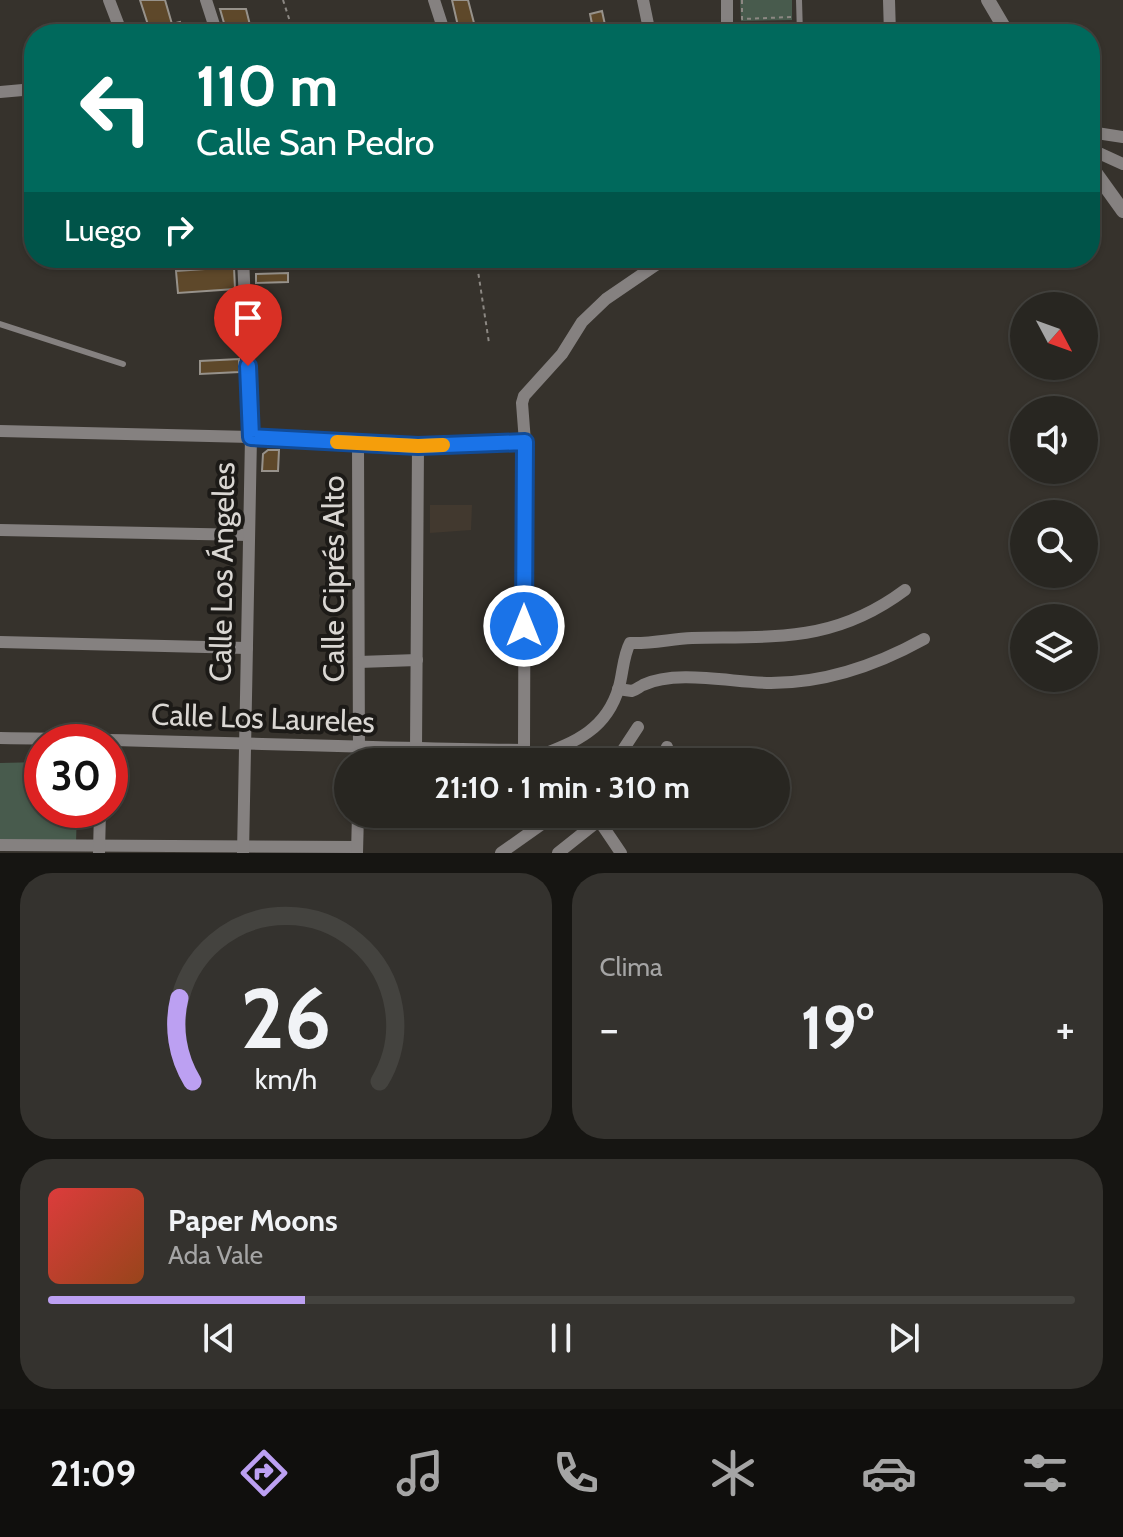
<!DOCTYPE html>
<html lang="es">
<head>
<meta charset="utf-8">
<style>
	body { margin:0; font-family:Cabin,sans-serif; background:#34322e; color:#f1f3f6; height:100vh; display:flex; flex-direction:column; font-size:30px; white-space:nowrap }
	* { box-sizing:border-box; margin:0 }
	p { font-size:26px; color:#a5a5a5 }
	.icon { flex:none; width:44px; height:44px; fill:none; stroke:currentColor; stroke-width:2; stroke-linecap:round; stroke-linejoin:round }
	.map { position:relative; height:853px; overflow:hidden }
	.drawer { display:flex; flex-direction:column; gap:20px; padding:20px; background:#161512; flex:1 }
	.drawer>* { flex:none }
	.banner { position:absolute; left:24px; top:24px; width:1076px; height:244px; border-radius:32px; box-shadow:0 2px 6px #0004,0 0 0 2px #44433f; background:#00695c; color:#fff; overflow:hidden }
	.needle { width:52px; rotate:131deg }
	.buttons { position:absolute; left:1010px; top:292px; display:grid; gap:16px }
	.buttons a { display:grid; place-items:center; width:88px; height:88px; border-radius:50%; background:#282621; box-shadow:0 2px 6px #0004,0 0 0 2px #44433f; font-size:40px }
	.speed { position:absolute; left:24px; top:724px; display:flex; gap:16px; font-size:40px; font-weight:700; text-align:center }
	.speed>* { display:grid; place-content:center; width:104px; height:104px; border-radius:50%; background:#282621; box-shadow:0 2px 6px #0004,0 0 0 2px #44433f; line-height:1 }
	.speed .limit { border:12px solid #d22; background:#fff; color:#111 }
	.pin { position:absolute; display:grid; place-items:center; width:68px; height:68px; color:#fff; margin:-82px -34px; border-radius:50% 50% 50% 0; rotate:-45deg; box-shadow:0 0 8px #0007 }
	.pin .icon { rotate:45deg }
	.me { position:absolute; width:88px; margin:-44px; rotate:0deg; stroke-linejoin:round; filter:drop-shadow(0 0 6px #0008) }
	.turn { display:flex; align-items:center; gap:28px; height:168px; padding:0 40px; font-size:36px }
	.turn .icon { width:104px; height:104px; stroke-width:2.5 }
	.turn b { display:block; font-size:56px; line-height:68px }
	.then { display:flex; align-items:center; height:76px; padding:0 40px; background:#0003; gap:16px; font-size:30px }
	.big { font-size:60px; font-weight:700; line-height:1.1 }
	.drawer .widget { flex:1; display:flex; flex-direction:column; justify-content:center; gap:12px; min-width:0; padding:0 28px; border-radius:32px; background:#34322e }
	.drawer .dial { align-items:center; gap:0 }
	.dial svg { height:208px; overflow:visible; fill:none; stroke:#44433f; stroke-width:7; stroke-linecap:round; text-anchor:middle }
	.dial text { fill:#f1f3f6; stroke:none }
	.song { display:flex; align-items:center; gap:24px }
	.cover { width:96px; height:96px; border-radius:12px; background:linear-gradient(135deg,hsl(0 70% 55%),hsl(20 70% 35%)) }
	.played { height:8px; border-radius:4px; background:linear-gradient(90deg,#bca0f2 25%,#44433f 25%) }
	.keys { display:flex; justify-content:space-around; direction:ltr }
	.heat { display:flex; justify-content:space-between; align-items:center; font-size:44px; direction:ltr }
	.drawer .tiles { flex:1; display:grid; gap:20px; grid-template-columns:1fr 1fr }
	.widget:last-child { grid-column:span 2 }
	.trip { position:absolute; left:334px; top:748px; width:456px; height:80px; border-radius:40px; background:#282621; box-shadow:0 2px 6px #0004,0 0 0 2px #44433f; font-weight:700; line-height:80px; text-align:center }
	.menu { display:flex; height:128px; justify-content:space-around; align-items:center; background:#100f0d; color:#a5a5a5 }
	.menu .icon { width:56px; height:56px }
	.menu .current { color:#bca0f2 }
	.menu b { font-size:36px; color:#f1f3f6 }
	.map>svg:first-child { display:block }
	.built { fill:#42392f }
	.green { fill:#485b4d }
	.building { fill:#5e482a; stroke:#97928b; stroke-width:2 }
	.lines { fill:none; stroke-linecap:round; stroke-linejoin:round }
	.path { stroke:#8c8883; stroke-width:2; stroke-dasharray:4 4; stroke-linecap:butt }
	.service { stroke:#858180; stroke-width:6 }
	.minor { stroke:#858180; stroke-width:12 }
	.tertiary { stroke:#858180; stroke-width:14 }
	.route-casing { stroke:#114b97; stroke-width:20 }
	.route { stroke:#1a73e8; stroke-width:14 }
	.slow { stroke:#f59e0b; stroke-width:14 }
	.labels { text-anchor:middle; dominant-baseline:central; stroke-width:8; stroke-linejoin:round; paint-order:stroke }
	.street-label { font-size:30px; fill:#dad7d3; stroke:#1c1a17 }
</style>
</head>
<body>
<div class="map">
<svg width="1123" height="853" viewBox="0 0 1123 853">
	<rect width="100%" height="100%" fill="#36322c"/>
	<!-- built -->
	<path class="built" d="M430,505H472L471,530L430,533Z"/>
	<!-- green -->
	<g class="green">
		<path d="M740,0H792V20L741,21Z"/>
		<path d="M42,762V810H77L76,843H0V763Z"/>
	</g>
	<!-- building -->
	<g class="building">
		<path d="M140,0H165L172,24L180,22L184,34H151Z"/>
		<path d="M452,0H468L474,23L458,26Z"/>
		<path d="M220,9H246L252,33L226,30Z"/>
		<path d="M602,11L607,34H594L590,14Z"/>
		<path d="M234,267L235,289L178,293L176,271Z"/>
		<path d="M288,273V282L256,283V274Z"/>
		<path d="M239,359V372L200,374V361Z"/>
		<path d="M268,450H279L278,471H262L263,454Z"/>
	</g>
	<g class="lines">
		<!-- path -->
		<g class="path">
			<path d="M283,0L294,34"/>
			<path d="M742,0V19L791,17"/>
			<path d="M476,258L489,343"/>
		</g>
		<!-- service -->
		<g class="service">
			<path d="M799,0L800,34"/>
			<path d="M0,324L123,364"/>
		</g>
		<!-- minor -->
		<g class="minor">
			<path d="M109,0L122,34"/>
			<path d="M206,0L217,34"/>
			<path d="M434,0L445,34"/>
			<path d="M643,0L650,34"/>
			<path d="M727,0V34"/>
			<path d="M889,0L890,34"/>
			<path d="M0,92L34,89"/>
			<path d="M1090,132L1123,137"/>
			<path d="M1090,149L1123,164"/>
			<path d="M0,431L251,437L418,446L525,442"/>
			<path d="M358,443L359,762"/>
			<path d="M0,530L249,535"/>
			<path d="M0,642L247,648"/>
			<path d="M359,662L417,660"/>
			<path d="M618,689L632,691C636,690 639,687 643,685C677,669 734,683 771,683C825,683 877,665 924,639"/>
			<path d="M0,738C175,740 349,748 524,750"/>
			<path d="M416,749L418,446"/>
			<path d="M524,750L525,442L522,403L524,396L562,354L582,322L606,299L666,258"/>
			<path d="M534,758C572,743 606,732 619,687C623,673 623,656 630,643C651,644 671,639 692,638C776,636 834,643 905,590"/>
			<path d="M615,762L638,727"/>
			<path d="M660,762L667,747"/>
			<path d="M596,816L621,853"/>
			<path d="M0,845L357,847"/>
			<path d="M99,853L100,810"/>
			<path d="M243,853L251,437L243,258"/>
			<path d="M357,853L358,814"/>
			<path d="M501,853L556,814"/>
			<path d="M558,853L607,814"/>
		</g>
		<!-- tertiary -->
		<g class="tertiary">
			<path d="M988,0L1008,34"/>
			<path d="M1090,165L1123,211"/>
		</g>
	</g>
	<g class="lines">
		<!-- route casing -->
		<g class="route-casing">
			<path id="route" d="M248,366L251,437L418,446L525,442L524,626"/>
		</g>
		<!-- route -->
		<use href="#route" class="route"/>
		<!-- slow -->
		<path class="slow" d="M337,442L418,446L443,445"/>
	</g>
	<g class="labels">
		<!-- street labels -->
		<g class="street-label">
			<text transform="translate(222 572) rotate(-89)">Calle Los Ángeles</text>
			<text transform="translate(333 579) rotate(-90)">Calle Ciprés Alto</text>
			<text transform="translate(263 718) rotate(2)">Calle Los Laureles</text>
		</g>
	</g>
</svg>
<div class="buttons">
<a><svg class="needle" viewBox="-14 -14 28 28"><path d="M0-13l5 13h-10z" fill="#e53935"/><path d="M0 13l5-13h-10z" fill="#a5a5a5"/></svg></a>
<a><svg class="icon" aria-label="sound" viewBox="0 0 24 24"><path d="M4 9h4l5-4v14l-5-4H4zM17 9q2 3 0 6"/></svg></a>
<a><svg class="icon" aria-label="search" viewBox="0 0 24 24"><circle cx="10" cy="10" r="6"/><path d="M15 15l6 6"/></svg></a>
<a><svg class="icon" aria-label="layers" viewBox="0 0 24 24"><path d="M12 4l9 5-9 5-9-5zM3 14l9 5 9-5"/></svg></a>
</div>
<div class="speed"><div class="limit">30</div></div>
<div class="pin" style="left:248px;top:366px;background:#d93025"><svg class="icon" aria-label="arrive" viewBox="0 0 24 24"><path d="M6 21V4h12l-3 4 3 4H6"/></svg></div>
<svg class="me" style="left:524px;top:626px" viewBox="-20 -20 40 40"><circle r="17" fill="#1a73e8" stroke="#fff" stroke-width="3"/><path d="M0-11L8 9 0 5-8 9z" fill="#fff"/></svg>
<div class="trip">21:10 · 1 min · 310 m</div>
<div class="banner">
<div class="turn"><svg class="icon" aria-label="left" viewBox="0 0 24 24"><path d="M17 20v-9H6M10 6l-5 5 5 5"/></svg><div><b>110 m</b>Calle San Pedro</div></div>
<div class="then">Luego<svg class="icon" aria-label="right" viewBox="0 0 24 24"><path d="M7 20v-9h11M14 6l5 5-5 5"/></svg></div>
</div>
</div>
<section class="drawer">
<div class="tiles">
<div class="widget dial"><svg viewBox="0 0 100 80">
<path d="M14 69A42 42 0 1 1 86 69"/>
<path d="M14 69A42 42 0 0 1 9 37" stroke="#bca0f2"/>
<text x="50" y="56" font-size="32" font-weight="700">26</text>
<text x="50" y="72" font-size="11">km/h</text>
</svg></div>
<div class="widget"><p>Clima</p>
<div class="heat"><a>−</a><b class="big">19°</b><a>+</a></div>
</div>
<div class="widget">
<div class="song"><i class="cover"></i><div><b>Paper Moons</b><p>Ada Vale</p></div></div>
<div class="played"></div>
<div class="keys"><svg class="icon" aria-label="previous" viewBox="0 0 24 24"><path d="M18 5L8 12l10 7zM5 5v14"/></svg><svg class="icon" aria-label="pause" viewBox="0 0 24 24"><path d="M8 5v14M16 5v14"/></svg><svg class="icon" aria-label="next" viewBox="0 0 24 24"><path d="M6 5l10 7-10 7zM19 5v14"/></svg></div>
</div>
</div>
</section>
<nav class="menu">
<b>21:09</b>
<svg class="icon current" aria-label="directions" viewBox="0 0 24 24"><path d="M12 3l9 9-9 9-9-9zM9 14v-3h6M13 9l2 2-2 2"/></svg>
<svg class="icon" aria-label="music" viewBox="0 0 24 24"><path d="M9 18V5l10-2v13"/><circle cx="6" cy="18" r="3"/><circle cx="16" cy="16" r="3"/></svg>
<svg class="icon" aria-label="phone" viewBox="0 0 24 24"><path d="M5 4h4l2 5-3 2q2 4 5 5l2-3 5 2v4C11 20 4 13 5 4z"/></svg>
<svg class="icon" aria-label="climate" viewBox="0 0 24 24"><path d="M12 3v18M4 7l16 10M4 17L20 7"/></svg>
<svg class="icon" aria-label="car" viewBox="0 0 24 24"><path d="M5 17H2v-5l4-1 3-4h7l3 4 3 1v5h-3M9 17h6M6 11h13"/><circle cx="7" cy="17" r="2"/><circle cx="17" cy="17" r="2"/></svg>
<svg class="icon" aria-label="filters" viewBox="0 0 24 24"><path d="M4 7h16M4 17h16"/><circle cx="9" cy="7" r="2"/><circle cx="15" cy="17" r="2"/></svg>
</nav>
</body>
</html>
